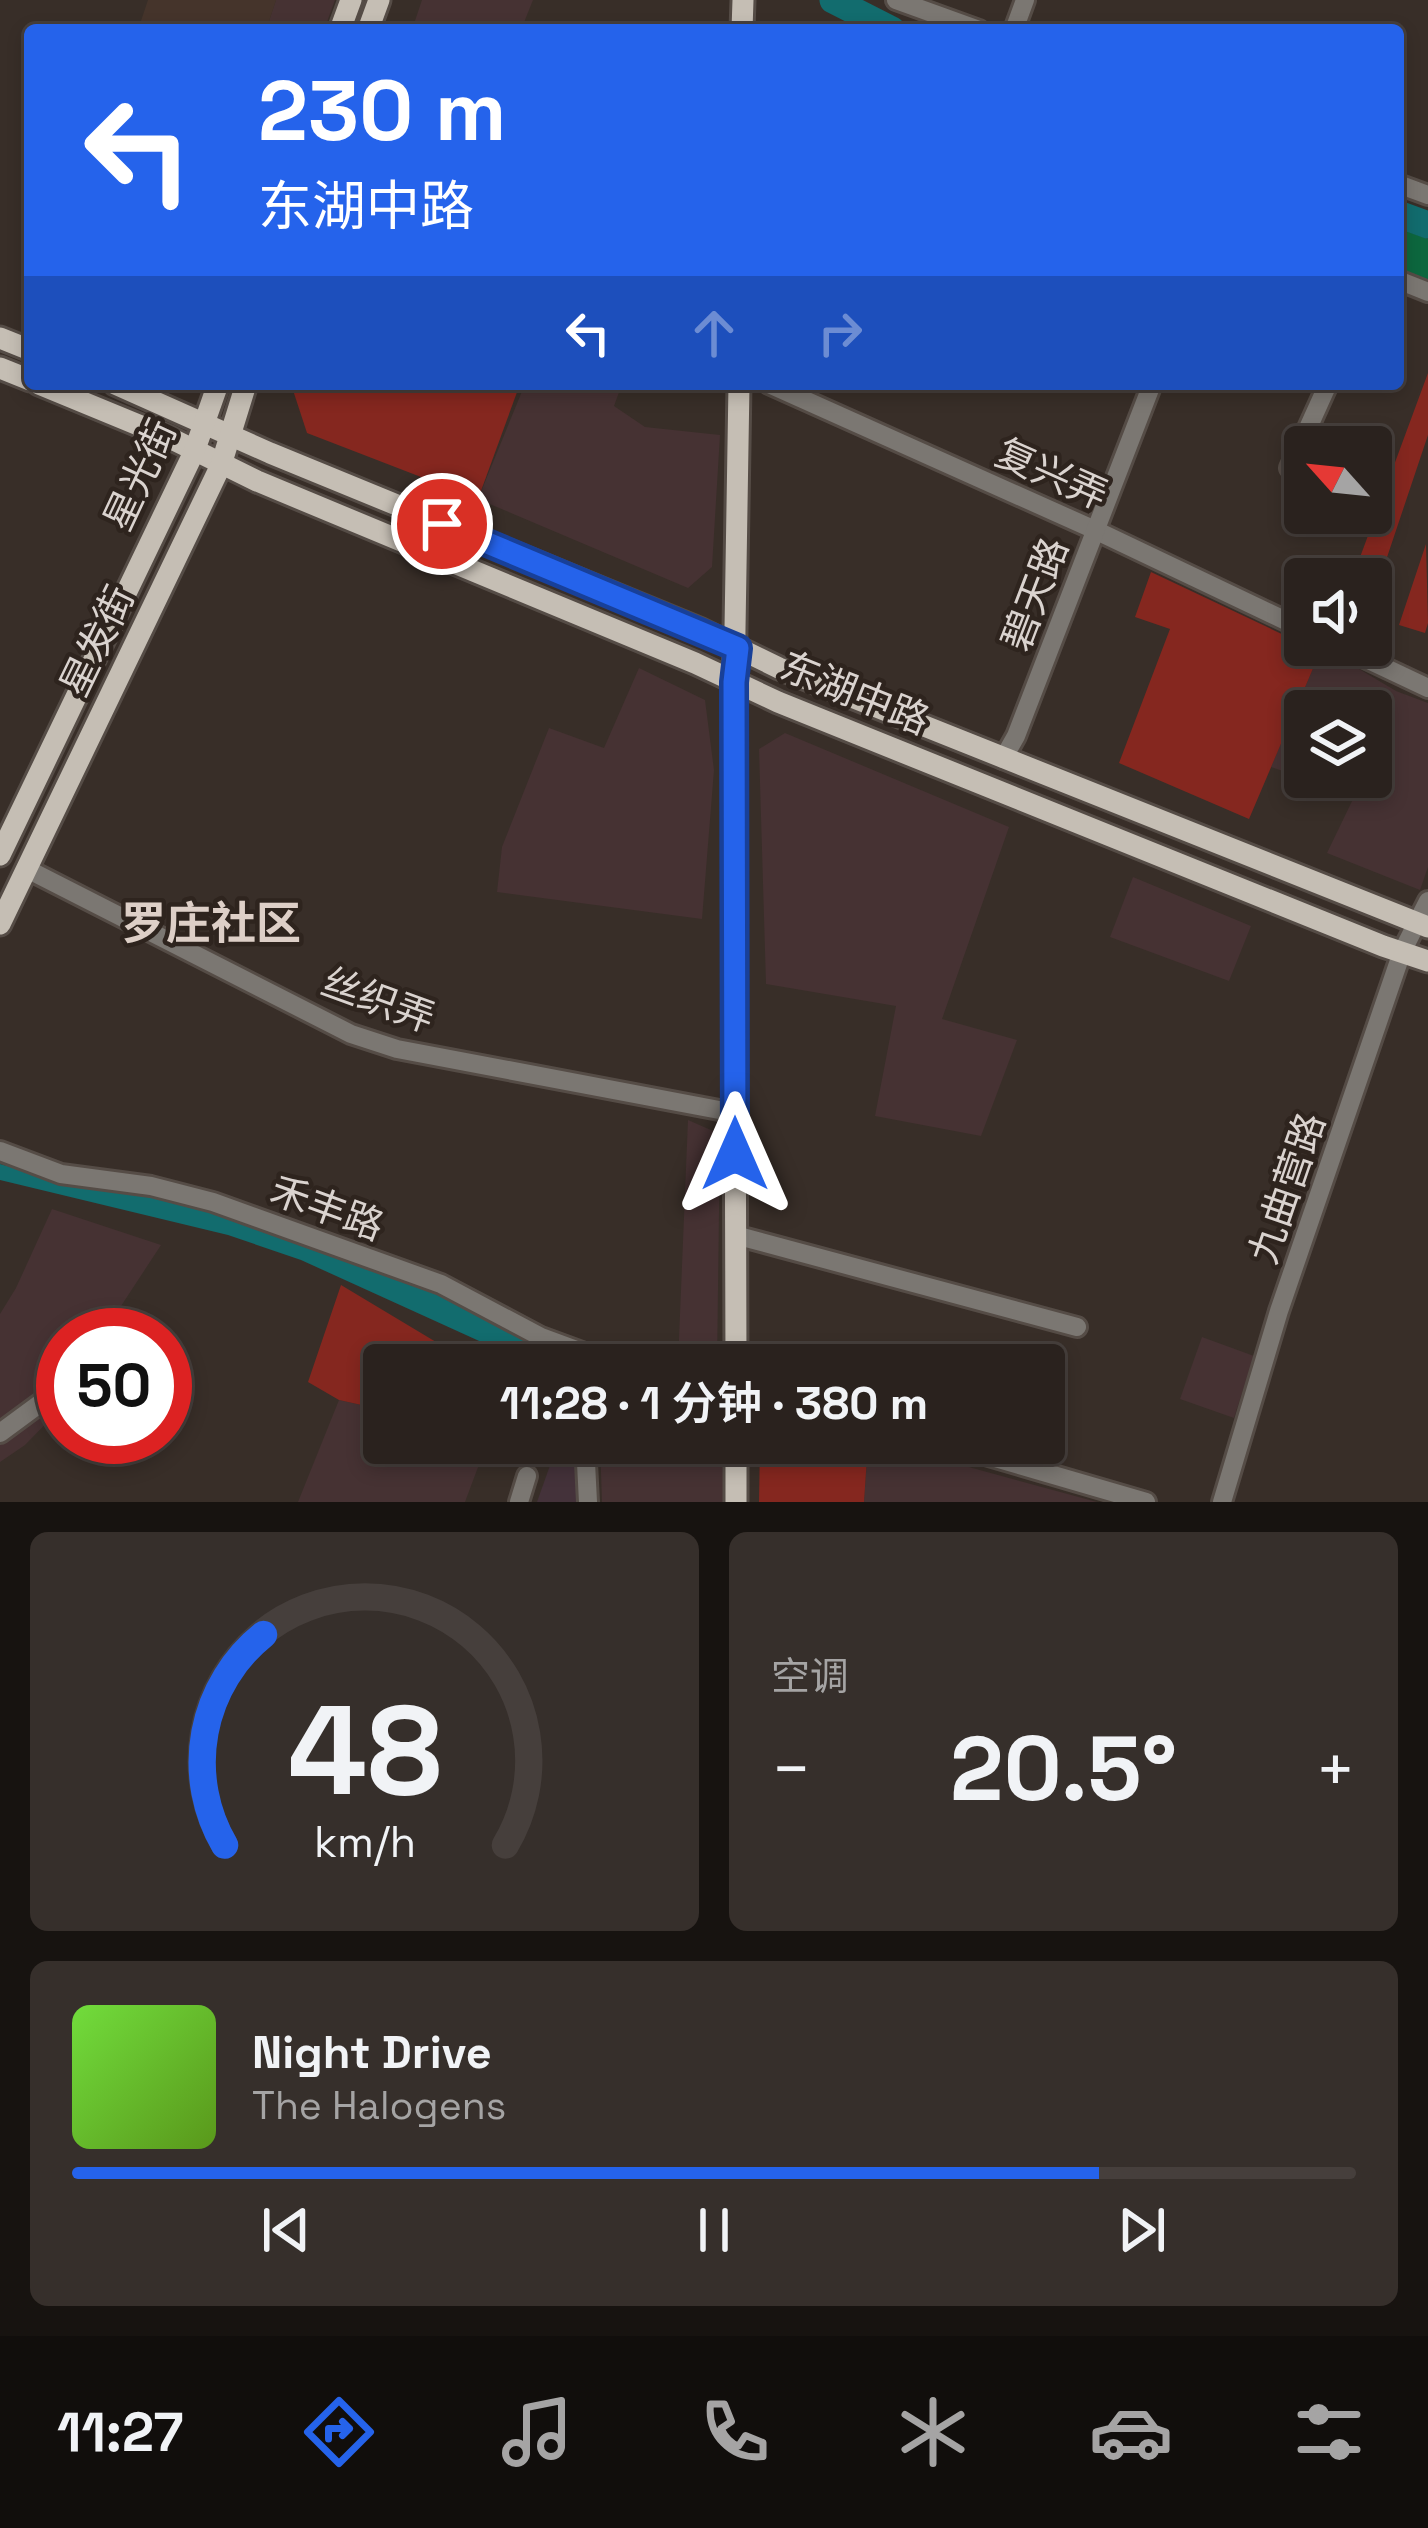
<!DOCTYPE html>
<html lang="zh">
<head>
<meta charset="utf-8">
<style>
	body { margin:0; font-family:"Space Grotesk","Noto Sans SC",sans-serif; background:#362f2b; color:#f1f3f6; height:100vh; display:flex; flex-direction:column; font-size:45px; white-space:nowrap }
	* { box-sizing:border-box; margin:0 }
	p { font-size:39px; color:#a5a4a4 }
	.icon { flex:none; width:66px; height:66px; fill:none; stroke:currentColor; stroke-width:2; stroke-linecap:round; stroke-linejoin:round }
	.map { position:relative; height:1502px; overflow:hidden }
	.details { display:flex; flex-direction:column; gap:30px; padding:30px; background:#171310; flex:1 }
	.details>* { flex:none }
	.hud { position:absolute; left:24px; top:24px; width:1380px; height:366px; border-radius:12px; box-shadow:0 6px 18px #0003,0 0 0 3px #463f3c; background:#2563eb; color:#fff; overflow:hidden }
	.needle { width:78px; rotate:297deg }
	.tools { position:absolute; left:1284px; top:426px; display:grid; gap:24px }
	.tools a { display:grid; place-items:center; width:108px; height:108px; border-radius:12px; background:#2a221e; box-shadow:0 6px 18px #0003,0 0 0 3px #463f3c; font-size:60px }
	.speed { position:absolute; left:36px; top:1308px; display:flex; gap:24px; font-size:60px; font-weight:700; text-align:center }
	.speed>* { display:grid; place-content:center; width:156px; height:156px; border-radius:50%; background:#2a221e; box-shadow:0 6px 18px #0003,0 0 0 3px #463f3c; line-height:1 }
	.speed .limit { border:18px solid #d22; background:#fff; color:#111 }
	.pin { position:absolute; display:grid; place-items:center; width:102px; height:102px; color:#fff; margin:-51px; border:6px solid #fff; border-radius:50%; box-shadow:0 3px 12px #0007 }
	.me { position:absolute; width:132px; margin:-66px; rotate:0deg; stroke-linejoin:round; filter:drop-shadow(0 0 9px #0008) }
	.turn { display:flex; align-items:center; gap:42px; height:252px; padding:0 36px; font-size:54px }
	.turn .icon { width:156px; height:156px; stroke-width:2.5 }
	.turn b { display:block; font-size:84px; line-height:102px }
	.lanes { display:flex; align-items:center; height:114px; padding:0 36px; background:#0003; justify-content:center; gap:60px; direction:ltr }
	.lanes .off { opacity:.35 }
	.big { font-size:90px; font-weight:600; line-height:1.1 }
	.details .tile { flex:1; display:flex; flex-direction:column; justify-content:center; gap:18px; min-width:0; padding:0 42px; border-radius:18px; background:#362f2b }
	.details .dial { align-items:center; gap:0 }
	.dial svg { height:312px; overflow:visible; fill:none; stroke:#463f3c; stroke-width:7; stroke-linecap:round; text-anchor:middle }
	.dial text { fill:#f1f3f6; stroke:none }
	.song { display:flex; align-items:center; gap:36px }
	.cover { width:144px; height:144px; border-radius:18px; background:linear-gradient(135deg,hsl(100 70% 55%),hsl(90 70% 35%)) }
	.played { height:12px; border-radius:6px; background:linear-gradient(90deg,#2563eb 80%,#463f3c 80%) }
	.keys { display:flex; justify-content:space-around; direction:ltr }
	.heat { display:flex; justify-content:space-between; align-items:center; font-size:66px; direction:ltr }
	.details .tiles { flex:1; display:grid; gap:30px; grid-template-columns:1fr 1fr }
	.tile:last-child { grid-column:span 2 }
	.trip { position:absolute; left:363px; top:1344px; width:702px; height:120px; border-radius:12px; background:#2a221e; box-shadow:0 6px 18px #0003,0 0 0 3px #463f3c; font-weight:600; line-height:120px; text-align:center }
	.tab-bar { display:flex; height:192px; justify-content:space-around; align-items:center; background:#110e0c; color:#a5a4a4 }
	.tab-bar .icon { width:84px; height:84px }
	.tab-bar .current { color:#2563eb }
	.tab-bar b { font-size:54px; color:#f1f3f6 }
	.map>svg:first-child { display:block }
	.commercial { fill:#463233; fill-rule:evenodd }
	.built { fill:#45342b }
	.education { fill:#44323a }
	.green { fill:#0d673e }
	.water { fill:#126c6e }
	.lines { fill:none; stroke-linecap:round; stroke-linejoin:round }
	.river { stroke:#126c6e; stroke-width:27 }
	.building { fill:#85271f }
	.minor-casing { stroke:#554c46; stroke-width:24 }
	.major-casing { stroke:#554c46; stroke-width:27 }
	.minor { stroke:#7b7772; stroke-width:18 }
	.major { stroke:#c5beb4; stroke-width:21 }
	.route-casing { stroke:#184099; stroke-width:30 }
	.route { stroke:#2563eb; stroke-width:21 }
	.labels { text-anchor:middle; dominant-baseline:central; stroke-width:9; stroke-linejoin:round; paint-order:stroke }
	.street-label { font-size:39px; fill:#dad3cf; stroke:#2e241e }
	.quarter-label { font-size:45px; font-weight:bold; fill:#ddcfc7; stroke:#2e241e }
</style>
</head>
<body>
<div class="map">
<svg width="1428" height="1502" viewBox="0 0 1428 1502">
	<rect width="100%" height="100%" fill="#382e28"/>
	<!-- commercial -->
	<g class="commercial">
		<path d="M276,0H335L324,30H266Z"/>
		<path d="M422,0H533L521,30H412Z"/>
		<path d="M525,384H622L614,406L645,427L720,435L712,567L688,588L478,499Z"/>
		<path d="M1322,647L1396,691L1428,703V867L1420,890L1327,853L1355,795L1271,767ZM1305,711H1371V777H1305Z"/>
		<path d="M639,668L705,700L714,770L702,919L497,892L502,847L549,728L604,748Z"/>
		<path d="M785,733L1009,827L942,1019L1017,1040L981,1136L875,1116L896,1006L766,984L759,749Z"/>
		<path d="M1133,877L1251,926L1229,981L1110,937Z"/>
		<path d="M688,1120L720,1134L717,1365L678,1363Z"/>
		<path d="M52,1209L161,1245L102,1335H63V1406L25,1445L0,1462V1314L16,1288Z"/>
		<path d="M1202,1337L1254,1356L1234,1418L1180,1399Z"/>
		<path d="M441,1345L502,1365H433Z"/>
		<path d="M339,1400L384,1410V1443H487L465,1502H298Z"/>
		<path d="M600,1443H721L725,1502H602Z"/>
		<path d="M868,1443H881L1097,1502H864Z"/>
	</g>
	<!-- built -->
	<path class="built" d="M148,0H276L266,30H138Z"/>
	<!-- education -->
	<path class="education" d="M558,1443H576L579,1502H537Z"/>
	<!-- green -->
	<path class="green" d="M1398,228L1428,239V281L1398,269Z"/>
	<!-- water -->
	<path class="water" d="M0,1164L84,1187L150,1190L390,1267L587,1365H532L301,1260L228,1235L0,1180Z"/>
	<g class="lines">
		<!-- river -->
		<g class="river">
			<path d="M833,0L892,30"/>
			<path d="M1398,214L1428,225"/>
		</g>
	</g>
	<!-- building -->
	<g class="building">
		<path d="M1428,373V435L1371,605V579H1352Z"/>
		<path d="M291,384H520L478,499L307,433Z"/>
		<path d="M1426,544L1428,623L1425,633L1399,625Z"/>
		<path d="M1151,572L1305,645H1323L1249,819L1119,763L1170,629L1135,617Z"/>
		<path d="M341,1285L441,1345L433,1365H384V1410L339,1400L308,1382Z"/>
		<path d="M760,1443H868L864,1502H759Z"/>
	</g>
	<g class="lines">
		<!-- minor casing -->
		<g class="minor-casing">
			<g id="minor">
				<path d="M896,0L979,30"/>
				<path d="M1014,30L1025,0"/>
				<path d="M1398,184L1428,195"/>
				<path d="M1398,280L1428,292"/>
				<path d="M769,384L1095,530L1305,630"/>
				<path d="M1290,468L1328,384"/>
				<path d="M1337,645L1428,688"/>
				<path d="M1003,759L1016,736L1152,384"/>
				<path d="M27,869L351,1034L397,1049L735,1113"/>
				<path d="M0,1151L61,1174L151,1186L213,1202L441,1284L541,1337L617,1365"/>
				<path d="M735,1235L1077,1327"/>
				<path d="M0,1433L42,1402L63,1368"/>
				<path d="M585,1443L588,1502"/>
				<path d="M944,1443L1146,1502"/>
				<path d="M519,1502L527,1476"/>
				<path d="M1222,1502L1279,1311L1402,952L1428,901"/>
			</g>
		</g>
		<!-- major casing -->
		<g class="major-casing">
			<g id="major">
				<path d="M340,30L351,0"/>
				<path d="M368,30L379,0"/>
				<path d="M742,30L743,0"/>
				<path d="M0,338L30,350"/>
				<path d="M0,368L30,380"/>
				<path d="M39,384L170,438L257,481L695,663L778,702L1383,946L1428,961"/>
				<path d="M115,384L270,453L699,629L779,668L1428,927"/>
				<path d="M0,855L194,452L218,384"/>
				<path d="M0,924L221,465L246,384"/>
				<path d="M736,1365L734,690L739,384"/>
				<path d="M736,1443V1502"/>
			</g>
		</g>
		<!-- minor -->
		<use href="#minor" class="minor"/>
		<!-- major -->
		<use href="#major" class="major"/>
	</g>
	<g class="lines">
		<!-- route casing -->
		<g class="route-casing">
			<path id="route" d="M442,524L738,648L734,682L735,1154"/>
		</g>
		<!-- route -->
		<use href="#route" class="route"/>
	</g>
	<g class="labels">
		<!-- street labels -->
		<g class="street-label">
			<text transform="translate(1052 474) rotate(24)">复兴弄</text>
			<text transform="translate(140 475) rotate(-65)">星光街</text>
			<text transform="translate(1035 594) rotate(-69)">碧天路</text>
			<text transform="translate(97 641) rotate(-64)">星发街</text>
			<text transform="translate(855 693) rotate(22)">东湖中路</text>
			<text transform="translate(378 1000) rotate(20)">丝织弄</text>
			<text transform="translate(1287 1188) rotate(-71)">九曲营路</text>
			<text transform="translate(327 1208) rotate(20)">禾丰路</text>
		</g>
		<!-- quarter labels -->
		<g class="quarter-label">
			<text x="211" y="923">罗庄社区</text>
		</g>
	</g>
</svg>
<div class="tools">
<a><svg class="needle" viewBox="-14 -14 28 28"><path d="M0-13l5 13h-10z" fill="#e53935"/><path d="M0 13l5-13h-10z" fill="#a5a4a4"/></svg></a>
<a><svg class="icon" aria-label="sound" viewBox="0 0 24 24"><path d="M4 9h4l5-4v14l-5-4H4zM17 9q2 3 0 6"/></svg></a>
<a><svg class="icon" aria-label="layers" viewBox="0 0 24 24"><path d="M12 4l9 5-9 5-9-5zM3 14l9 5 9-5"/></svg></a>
</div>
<div class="speed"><div class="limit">50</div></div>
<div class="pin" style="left:442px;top:524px;background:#d93025"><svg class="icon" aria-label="arrive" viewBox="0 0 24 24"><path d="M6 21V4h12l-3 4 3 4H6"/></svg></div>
<svg class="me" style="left:735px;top:1154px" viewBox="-20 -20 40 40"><path d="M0-17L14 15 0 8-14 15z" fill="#2563eb" stroke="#fff" stroke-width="4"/></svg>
<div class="trip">11:28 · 1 分钟 · 380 m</div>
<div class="hud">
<div class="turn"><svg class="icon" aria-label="left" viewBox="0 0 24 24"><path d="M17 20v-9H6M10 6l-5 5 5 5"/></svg><div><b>230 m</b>东湖中路</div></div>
<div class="lanes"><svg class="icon" aria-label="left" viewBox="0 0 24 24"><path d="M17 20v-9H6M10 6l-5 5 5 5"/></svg><svg class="icon off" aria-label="ahead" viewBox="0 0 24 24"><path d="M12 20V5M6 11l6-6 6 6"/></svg><svg class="icon off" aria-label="right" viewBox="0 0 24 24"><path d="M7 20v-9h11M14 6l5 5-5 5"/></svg></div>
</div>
</div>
<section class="details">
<div class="tiles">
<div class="tile dial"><svg viewBox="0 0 100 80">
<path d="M14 69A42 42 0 1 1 86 69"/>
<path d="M14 69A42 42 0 0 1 24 15" stroke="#2563eb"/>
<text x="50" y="56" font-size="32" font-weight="700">48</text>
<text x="50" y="72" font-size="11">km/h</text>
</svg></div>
<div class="tile"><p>空调</p>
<div class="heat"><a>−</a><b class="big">20.5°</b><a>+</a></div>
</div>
<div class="tile">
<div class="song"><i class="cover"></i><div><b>Night Drive</b><p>The Halogens</p></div></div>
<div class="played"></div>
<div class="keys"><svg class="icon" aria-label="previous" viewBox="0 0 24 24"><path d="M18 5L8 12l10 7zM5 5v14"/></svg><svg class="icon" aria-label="pause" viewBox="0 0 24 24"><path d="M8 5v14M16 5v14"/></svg><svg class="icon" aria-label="next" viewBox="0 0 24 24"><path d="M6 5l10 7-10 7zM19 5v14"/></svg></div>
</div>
</div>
</section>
<nav class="tab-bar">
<b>11:27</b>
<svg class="icon current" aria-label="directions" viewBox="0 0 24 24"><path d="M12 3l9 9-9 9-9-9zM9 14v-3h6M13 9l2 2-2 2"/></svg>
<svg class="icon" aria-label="music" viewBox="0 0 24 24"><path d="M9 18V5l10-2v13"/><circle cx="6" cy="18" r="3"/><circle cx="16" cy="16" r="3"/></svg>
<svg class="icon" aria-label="phone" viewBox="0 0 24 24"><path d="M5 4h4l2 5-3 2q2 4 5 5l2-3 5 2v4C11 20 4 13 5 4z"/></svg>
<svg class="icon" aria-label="climate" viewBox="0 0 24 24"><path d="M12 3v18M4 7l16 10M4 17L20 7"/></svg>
<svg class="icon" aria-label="car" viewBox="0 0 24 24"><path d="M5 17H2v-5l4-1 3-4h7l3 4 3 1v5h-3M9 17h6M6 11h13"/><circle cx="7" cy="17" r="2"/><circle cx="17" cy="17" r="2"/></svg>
<svg class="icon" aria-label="filters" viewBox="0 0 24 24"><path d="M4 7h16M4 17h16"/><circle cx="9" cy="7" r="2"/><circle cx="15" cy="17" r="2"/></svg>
</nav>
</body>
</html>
